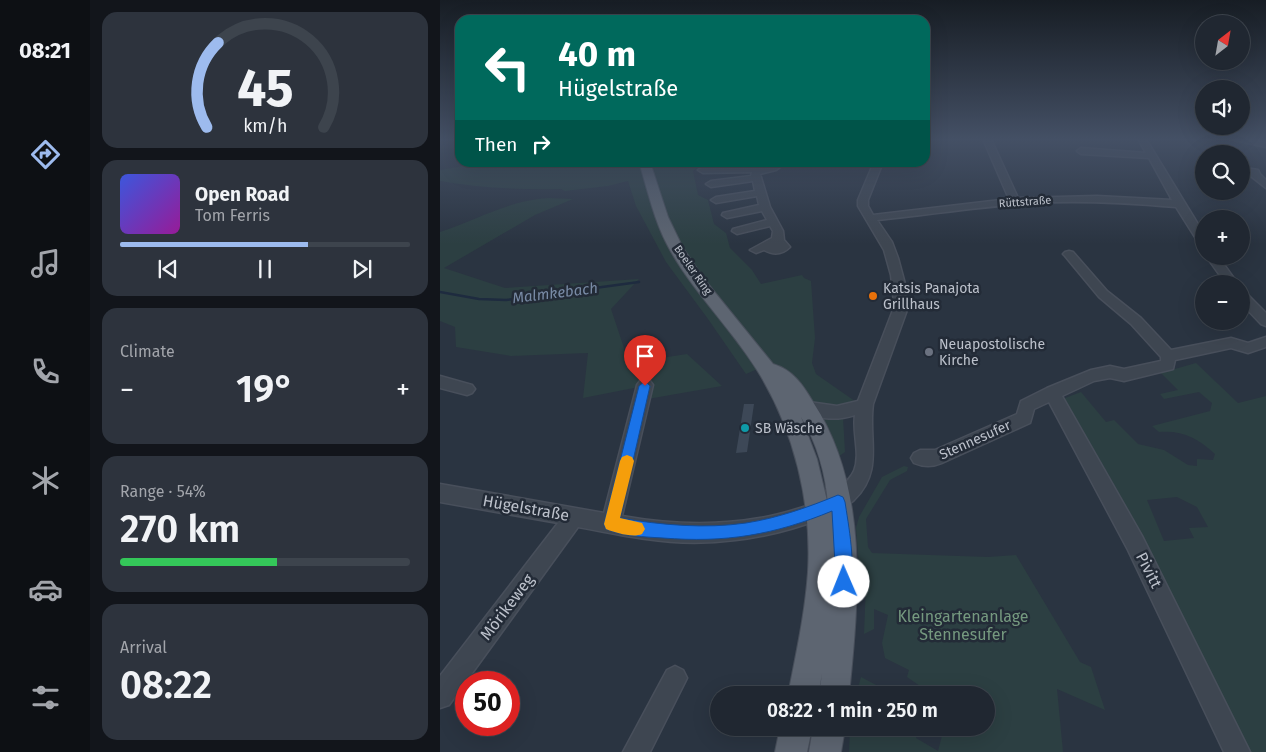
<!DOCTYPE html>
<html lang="en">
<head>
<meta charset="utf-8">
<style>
	body { margin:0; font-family:"Fira Sans",sans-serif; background:#2d333d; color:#f1f3f6; height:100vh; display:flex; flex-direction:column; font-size:19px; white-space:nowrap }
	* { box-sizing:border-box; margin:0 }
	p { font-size:16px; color:#a2a5ab }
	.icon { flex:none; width:28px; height:28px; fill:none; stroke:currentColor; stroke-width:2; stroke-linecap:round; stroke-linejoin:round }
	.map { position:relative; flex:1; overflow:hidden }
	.details { display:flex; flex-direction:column; gap:12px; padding:12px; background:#12151b; width:350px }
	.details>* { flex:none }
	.guide { position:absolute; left:15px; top:15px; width:475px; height:152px; border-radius:15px; box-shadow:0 5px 20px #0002,0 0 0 1px #3d444d; background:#00695c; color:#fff; overflow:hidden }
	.needle { width:32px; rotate:31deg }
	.tools { position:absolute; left:755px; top:15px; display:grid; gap:10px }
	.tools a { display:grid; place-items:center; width:55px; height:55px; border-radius:50%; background:#202731; box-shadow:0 5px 20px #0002,0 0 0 1px #3d444d; font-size:25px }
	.speed { position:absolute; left:15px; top:671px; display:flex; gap:10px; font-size:25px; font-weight:700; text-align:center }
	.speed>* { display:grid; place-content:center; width:65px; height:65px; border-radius:50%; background:#202731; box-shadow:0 5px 20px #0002,0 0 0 1px #3d444d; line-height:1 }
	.speed .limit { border:8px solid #d22; background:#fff; color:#111 }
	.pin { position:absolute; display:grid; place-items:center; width:42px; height:42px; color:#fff; margin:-51px -21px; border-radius:50% 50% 50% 0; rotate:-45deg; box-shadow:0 0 5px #0007 }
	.pin .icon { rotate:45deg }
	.me { position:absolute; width:55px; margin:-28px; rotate:359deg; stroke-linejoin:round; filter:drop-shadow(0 0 4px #0008) }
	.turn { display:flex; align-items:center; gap:18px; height:105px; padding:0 20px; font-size:22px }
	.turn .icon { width:65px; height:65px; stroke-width:2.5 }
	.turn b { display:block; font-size:35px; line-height:42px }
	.then { display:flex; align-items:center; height:48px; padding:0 20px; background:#0003; gap:10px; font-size:19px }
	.big { font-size:38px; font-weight:600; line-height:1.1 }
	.details .widget { flex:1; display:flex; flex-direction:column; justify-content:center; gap:8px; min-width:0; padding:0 18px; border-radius:15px; background:#2d333d }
	.details .dial { align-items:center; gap:0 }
	.dial svg { height:130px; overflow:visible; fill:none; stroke:#3d444d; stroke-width:7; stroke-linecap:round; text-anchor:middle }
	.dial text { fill:#f1f3f6; stroke:none }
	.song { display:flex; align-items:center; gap:15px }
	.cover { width:60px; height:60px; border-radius:8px; background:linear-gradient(135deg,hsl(230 70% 55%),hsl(300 70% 35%)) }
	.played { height:5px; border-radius:2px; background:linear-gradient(90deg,#9dbbee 65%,#3d444d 65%) }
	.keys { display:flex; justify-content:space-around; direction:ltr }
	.heat { display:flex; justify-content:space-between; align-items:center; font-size:28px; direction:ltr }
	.charge { height:8px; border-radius:4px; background:linear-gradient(90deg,#34c759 54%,#3d444d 0) }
	.trip { position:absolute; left:270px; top:686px; width:285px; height:50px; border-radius:25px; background:#202731; box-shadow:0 5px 20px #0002,0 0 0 1px #3d444d; font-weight:600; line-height:50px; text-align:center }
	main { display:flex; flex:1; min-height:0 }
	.tab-bar { display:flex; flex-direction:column; width:90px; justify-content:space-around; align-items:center; background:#0d1014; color:#a2a5ab }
	.tab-bar .icon { width:35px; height:35px }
	.tab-bar .current { color:#9dbbee }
	.tab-bar b { font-size:22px; color:#f1f3f6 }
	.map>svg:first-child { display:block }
	.green { fill:#2c3f42; fill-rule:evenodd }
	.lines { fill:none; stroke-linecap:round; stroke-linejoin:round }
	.stream { stroke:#1e2b3f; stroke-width:2.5 }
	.building { fill:#3d4857 }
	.minor-casing { stroke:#484f5b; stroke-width:3 }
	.major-casing { stroke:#484f5b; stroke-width:2 }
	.minor { fill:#3e4651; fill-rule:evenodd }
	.major { fill:#5d6571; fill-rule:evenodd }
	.route { fill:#1a73e8; stroke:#114b97 }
	.slow { fill:#f59e0b }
	.food-dot { fill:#e8710a; stroke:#232b37; stroke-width:2 }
	.worship-dot { fill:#6b7280; stroke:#232b37; stroke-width:2 }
	.culture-dot { fill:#0f9aa8; stroke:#232b37; stroke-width:2 }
	.labels { text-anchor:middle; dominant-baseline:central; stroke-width:5; stroke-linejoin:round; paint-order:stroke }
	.far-street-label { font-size:11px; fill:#bcc1cb; stroke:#232b37 }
	.poi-label { font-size:14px; fill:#bcc1cb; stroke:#232b37; text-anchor:start }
	.street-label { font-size:14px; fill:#bcc1cb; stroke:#232b37 }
	.water-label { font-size:15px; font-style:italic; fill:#798ba6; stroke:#232b37 }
	.near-street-label { font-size:16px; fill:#bcc1cb; stroke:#232b37 }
	.near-park-label { font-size:16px; fill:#75997f; stroke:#232b37 }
</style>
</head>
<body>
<main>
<nav class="tab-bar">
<b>08:21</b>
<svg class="icon current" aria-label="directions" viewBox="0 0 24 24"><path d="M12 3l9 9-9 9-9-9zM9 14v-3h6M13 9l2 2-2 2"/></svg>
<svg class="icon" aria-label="music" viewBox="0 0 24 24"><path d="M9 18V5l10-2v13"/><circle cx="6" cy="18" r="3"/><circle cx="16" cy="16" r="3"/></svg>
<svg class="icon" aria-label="phone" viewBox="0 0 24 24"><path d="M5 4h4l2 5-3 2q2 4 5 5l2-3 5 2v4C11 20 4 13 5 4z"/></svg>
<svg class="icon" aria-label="climate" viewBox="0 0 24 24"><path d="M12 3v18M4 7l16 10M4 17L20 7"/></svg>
<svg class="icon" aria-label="car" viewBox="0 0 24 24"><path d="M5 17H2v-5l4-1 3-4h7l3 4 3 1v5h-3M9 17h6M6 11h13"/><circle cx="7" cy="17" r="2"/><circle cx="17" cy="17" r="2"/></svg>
<svg class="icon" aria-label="filters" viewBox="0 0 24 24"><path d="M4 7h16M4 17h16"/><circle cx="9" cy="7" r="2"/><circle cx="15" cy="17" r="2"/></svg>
</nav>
<section class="details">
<div class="widget dial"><svg viewBox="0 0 100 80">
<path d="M14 69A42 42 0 1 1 86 69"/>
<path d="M14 69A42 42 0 0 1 21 17" stroke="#9dbbee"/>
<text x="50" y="56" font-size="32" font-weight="700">45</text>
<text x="50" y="72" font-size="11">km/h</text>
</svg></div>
<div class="widget">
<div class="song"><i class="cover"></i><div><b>Open Road</b><p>Tom Ferris</p></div></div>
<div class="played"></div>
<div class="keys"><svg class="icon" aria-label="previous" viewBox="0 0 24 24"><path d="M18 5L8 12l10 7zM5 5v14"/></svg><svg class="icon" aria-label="pause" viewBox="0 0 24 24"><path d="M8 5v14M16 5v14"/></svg><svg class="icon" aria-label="next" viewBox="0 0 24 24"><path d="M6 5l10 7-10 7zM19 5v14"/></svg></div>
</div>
<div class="widget"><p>Climate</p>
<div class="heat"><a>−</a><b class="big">19°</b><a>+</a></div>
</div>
<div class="widget"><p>Range · 54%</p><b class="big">270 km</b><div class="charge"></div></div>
<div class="widget"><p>Arrival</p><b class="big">08:22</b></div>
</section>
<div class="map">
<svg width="826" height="752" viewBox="0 0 826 752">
	<rect width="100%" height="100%" fill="#2a3441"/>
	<!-- green -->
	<g class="green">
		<path d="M41,163H262L253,171L258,195L268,200L274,224L286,233L290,248L312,270L321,284L362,275L364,278L371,281L375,338L372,363L376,374L419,404L384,413L324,366L306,374L268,319L226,262L196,206L188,181L168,186L125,191L121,189C80,190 40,188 0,181V170Z"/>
		<path d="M108,198L133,199L95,215L4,268L65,288L199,279L171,309L189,363L247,354L282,386L202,400L204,386L143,398L148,353L71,356L16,347L15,327L0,321V232C36,220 70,200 108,198Z"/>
		<path d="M756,363L798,403L826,396V752H797L620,400L641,392L666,422L674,420L698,444L724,450L748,465L757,466V459L773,460L775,454C758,438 742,430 719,432L712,426L770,411L772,403L759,392L724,399L720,394L738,390L721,373ZM737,497L757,507L768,527L749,528L754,538L724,541L707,500Z"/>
		<path d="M403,417L405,452L398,457L382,419Z"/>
		<path d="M464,466L468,467L467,471L450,480L426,519L428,547L432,553L548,557L576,555L640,662L651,667L665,710L617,689L623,752H409L410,728H479L476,738L498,751L504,728H546V695H493L467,677L469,670L445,658L442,643L448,615L434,609V629L424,634L426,583L420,582L416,528L419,517L442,477Z"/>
		<path d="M421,677L455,695H416Z"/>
	</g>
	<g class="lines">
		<!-- stream -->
		<path class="stream" d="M0,292L39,299L66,300L199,282"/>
	</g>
	<!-- building -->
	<path class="building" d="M304,404H314L307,452L296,453Z"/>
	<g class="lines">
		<!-- minor casing -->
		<g class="minor-casing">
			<g id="minor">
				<path d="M543,139H551L578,198L657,196L732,200L709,158L641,154L637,151L641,148L706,153L698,139H706L764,234V246L760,245L736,207C689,203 641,200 594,203C541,206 489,215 437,220L452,242L458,258L465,284L467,310L433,404C428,440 444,471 414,500C409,504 405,508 398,511L391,508L389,502C394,490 408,484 414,471C421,454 412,433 415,415C396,421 382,419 363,413L361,408L363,403L369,402L397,406L418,401L453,310L454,302L451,275L444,250L418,206V200L434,162H443L428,200V206L433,215L569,199Z"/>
				<path d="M790,139H808L826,143V147Z"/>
				<path d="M306,162H317L323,167L337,162H347L336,170L320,174L330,207L343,231L344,240L350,247C342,255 333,255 324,250L316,253L310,250L332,238L333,231L330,226L297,234L292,231L293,229L327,220L322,211L287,218L282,215L283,213L319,205L317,196L276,203L271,200L276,197L315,191L313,181L271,187L266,184L271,181L311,176L312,172L263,173L258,170C268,163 299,166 311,167Z"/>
				<path d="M805,168L818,170L820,174L826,180V188L812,177L802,173V169Z"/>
				<path d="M629,251L633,252L667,291L701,318L731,350L791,338L808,343L826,337V347L808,353L791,348L735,360L733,369L684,381L670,378L654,381L622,396L702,536L810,752H784L688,550L609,402L594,409L590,423L502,463C493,467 483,467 474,463L471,458L474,453L480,450H495L577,414L581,401L607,388L651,370L670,366L684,369L721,361V357L691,324L659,297L625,256L623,254L625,252Z"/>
				<path d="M766,256H778L798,284H786Z"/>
				<path d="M801,291L805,292L826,313V326L821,324L801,303Z"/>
				<path d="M0,376L32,385L35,389L32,393L27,395L0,388Z"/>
				<path d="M205,379L210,381L213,385L182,516C227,524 275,526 320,518C339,515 358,509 376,503L383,506L385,512L383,518C327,540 265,548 206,539C183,536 161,531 138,527L9,705L0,708V676L118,523L0,502V484L164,513L197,385L200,381Z"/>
				<path d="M235,666L243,670L247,678L210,752H183L227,670Z"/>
			</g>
		</g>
		<!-- major casing -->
		<g class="major-casing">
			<g id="major">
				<path d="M199,162H210L228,217L243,248L264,279L333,364C353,370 363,385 373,402C429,488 419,597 409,695H379L382,674L378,695H348C356,654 365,614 368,572C372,503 354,429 317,370C290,327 253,292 229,248C214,221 208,191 199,162ZM361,417C377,443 386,475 388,505L377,459Z"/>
				<path d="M340,728H372L367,752H335Z"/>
				<path d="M373,728H405L401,752H369Z"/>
			</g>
		</g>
		<!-- minor -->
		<use href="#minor" class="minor"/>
		<!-- major -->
		<use href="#major" class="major"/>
	</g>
	<!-- sky -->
	<linearGradient id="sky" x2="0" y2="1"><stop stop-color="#171d24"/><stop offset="0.57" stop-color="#445065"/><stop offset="1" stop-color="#445065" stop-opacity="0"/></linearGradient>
	<rect width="826" height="244" fill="url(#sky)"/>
	<!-- route -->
	<path class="route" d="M205,381L210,386L180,518C221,525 265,529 306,523C338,518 369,507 398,495L403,497L405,502C408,522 417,570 409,588L404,590L398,588L396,582L392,511C334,535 285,543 223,538C205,537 183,536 166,529L164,524L199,386Z"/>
	<!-- slow -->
	<path class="slow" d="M187,455L192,457L194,461L180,518L202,523L205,529L202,534C193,538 176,533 166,529L164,524L180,461L182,457Z"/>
	<!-- markers -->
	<circle class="food-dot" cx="433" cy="296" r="5"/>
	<circle class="worship-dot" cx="489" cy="352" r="5"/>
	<circle class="culture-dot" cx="305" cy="428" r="5"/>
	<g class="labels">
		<!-- far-street labels -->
		<g class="far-street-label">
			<text transform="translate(585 202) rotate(-4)">Rüttstraße</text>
			<text transform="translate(253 270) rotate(55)">Boeler Ring</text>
		</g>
		<!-- poi labels -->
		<g class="poi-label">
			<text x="443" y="288">Katsis Panajota<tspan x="443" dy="16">Grillhaus</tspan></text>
			<text x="499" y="344">Neuapostolische<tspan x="499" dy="16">Kirche</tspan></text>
			<text x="315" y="428">SB Wäsche</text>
		</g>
		<!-- street labels -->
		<g class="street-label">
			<text transform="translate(535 440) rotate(-24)">Stennesufer</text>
		</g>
		<!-- water labels -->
		<g class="water-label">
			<text transform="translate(115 293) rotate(-7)">Malmkebach</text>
		</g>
		<!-- near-street labels -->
		<g class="near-street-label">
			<text transform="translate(86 508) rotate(10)">Hügelstraße</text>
			<text transform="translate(709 570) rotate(63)">Pivitt</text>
			<text transform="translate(67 607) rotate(-53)">Mörikeweg</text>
		</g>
		<!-- near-park labels -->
		<g class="near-park-label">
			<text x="523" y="616">Kleingartenanlage<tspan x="523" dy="18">Stennesufer</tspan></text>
		</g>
	</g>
</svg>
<div class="tools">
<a><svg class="needle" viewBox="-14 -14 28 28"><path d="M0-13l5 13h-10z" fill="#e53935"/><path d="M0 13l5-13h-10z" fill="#a2a5ab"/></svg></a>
<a><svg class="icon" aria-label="sound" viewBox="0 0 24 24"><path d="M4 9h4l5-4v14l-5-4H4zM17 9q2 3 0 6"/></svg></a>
<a><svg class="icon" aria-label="search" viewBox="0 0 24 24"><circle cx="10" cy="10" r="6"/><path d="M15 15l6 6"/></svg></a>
<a>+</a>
<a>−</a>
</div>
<div class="speed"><div class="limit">50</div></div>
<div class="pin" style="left:205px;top:386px;background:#d93025"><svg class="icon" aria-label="arrive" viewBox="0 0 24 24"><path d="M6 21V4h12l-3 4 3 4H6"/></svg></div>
<svg class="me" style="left:404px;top:582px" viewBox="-20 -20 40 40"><circle r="19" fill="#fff"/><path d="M0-13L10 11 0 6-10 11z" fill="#1a73e8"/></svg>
<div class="trip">08:22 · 1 min · 250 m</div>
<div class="guide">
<div class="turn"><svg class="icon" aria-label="left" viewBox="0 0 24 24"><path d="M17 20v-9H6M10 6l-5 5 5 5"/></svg><div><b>40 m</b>Hügelstraße</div></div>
<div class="then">Then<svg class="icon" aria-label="right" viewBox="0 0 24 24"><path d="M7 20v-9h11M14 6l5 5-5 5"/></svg></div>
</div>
</div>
</main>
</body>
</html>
